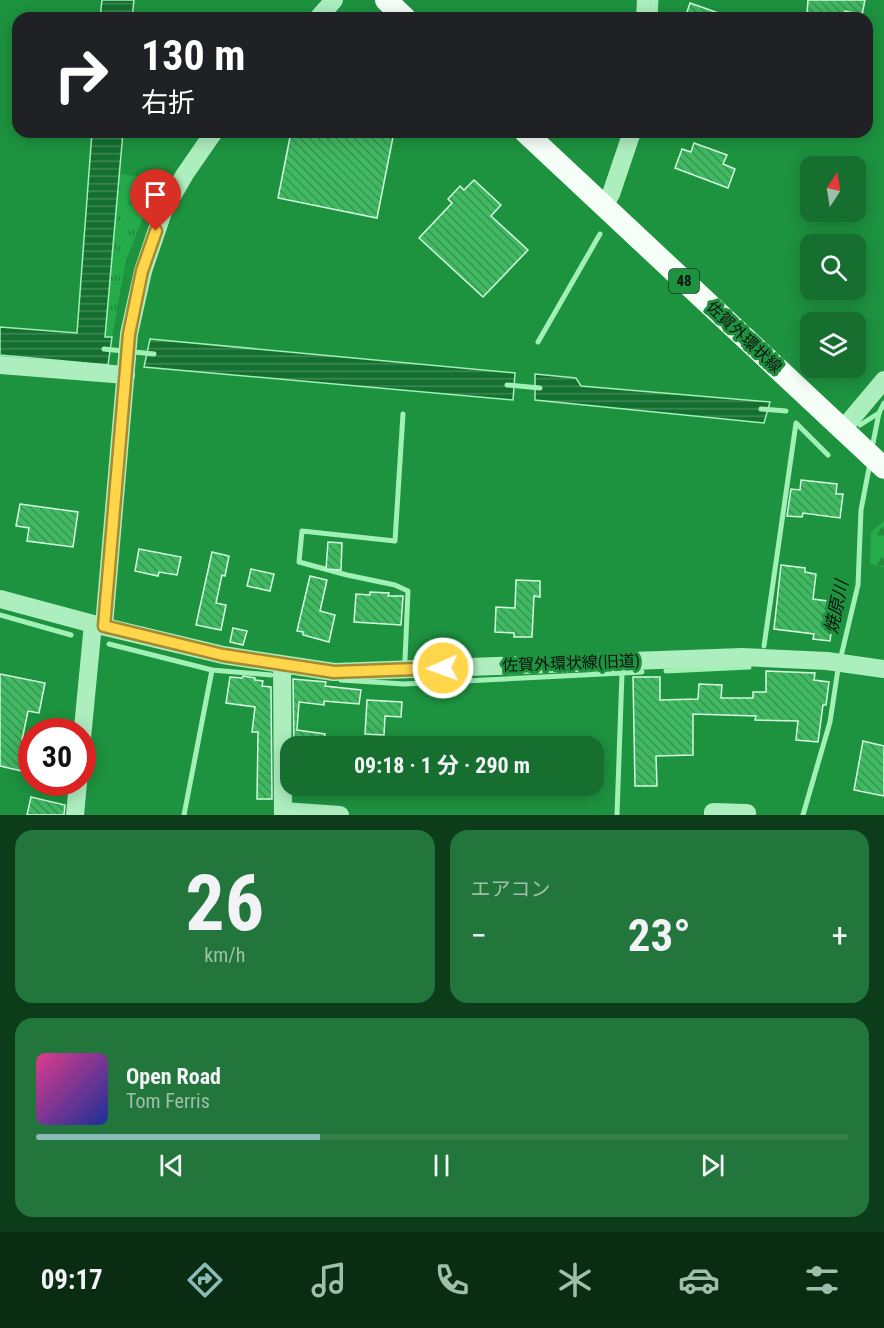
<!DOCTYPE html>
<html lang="ja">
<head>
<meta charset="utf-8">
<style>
	body { margin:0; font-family:"Roboto Condensed","Noto Sans JP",sans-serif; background:#23763b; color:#f1f3f6; height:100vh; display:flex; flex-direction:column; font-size:22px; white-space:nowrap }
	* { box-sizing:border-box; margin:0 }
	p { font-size:20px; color:#9ec0aa }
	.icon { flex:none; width:33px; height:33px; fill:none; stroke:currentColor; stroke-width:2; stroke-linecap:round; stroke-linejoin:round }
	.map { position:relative; height:815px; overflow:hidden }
	.sheet { display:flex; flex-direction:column; gap:15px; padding:15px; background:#0c3c1a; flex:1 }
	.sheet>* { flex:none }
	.guide { position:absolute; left:12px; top:12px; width:861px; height:126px; border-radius:18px; box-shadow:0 3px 15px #0003; background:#202124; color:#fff; overflow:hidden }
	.needle { width:39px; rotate:12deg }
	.tools { position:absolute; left:800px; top:156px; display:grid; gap:12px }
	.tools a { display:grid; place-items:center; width:66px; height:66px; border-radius:12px; background:#166e2f; box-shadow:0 3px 15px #0003; font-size:30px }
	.speed { position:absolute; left:18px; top:718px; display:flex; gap:12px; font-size:30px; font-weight:700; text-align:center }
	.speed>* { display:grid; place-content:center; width:78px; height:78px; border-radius:50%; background:#166e2f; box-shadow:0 3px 15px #0003; line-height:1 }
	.speed .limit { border:9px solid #d22; background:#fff; color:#111 }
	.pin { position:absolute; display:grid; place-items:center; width:51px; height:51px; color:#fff; margin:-62px -26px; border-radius:50% 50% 50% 0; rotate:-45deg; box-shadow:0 0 6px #0007 }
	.pin .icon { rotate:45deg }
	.me { position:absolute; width:66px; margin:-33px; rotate:268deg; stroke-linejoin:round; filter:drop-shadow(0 0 4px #0008) }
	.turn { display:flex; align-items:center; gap:21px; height:126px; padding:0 30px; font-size:27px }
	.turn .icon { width:78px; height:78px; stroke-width:2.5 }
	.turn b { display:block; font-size:42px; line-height:51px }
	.big { font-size:45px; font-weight:700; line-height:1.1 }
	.sheet .widget { flex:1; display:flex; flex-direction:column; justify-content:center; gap:9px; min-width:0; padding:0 21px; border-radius:18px; background:#23763b }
	.sheet .dial { align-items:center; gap:0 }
	.dial b { font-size:78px; line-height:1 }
	.song { display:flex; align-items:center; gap:18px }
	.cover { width:72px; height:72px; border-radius:9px; background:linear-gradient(135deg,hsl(330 70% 55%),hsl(230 70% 35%)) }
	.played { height:6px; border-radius:3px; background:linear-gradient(90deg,#8bbbb9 35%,#35814b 35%) }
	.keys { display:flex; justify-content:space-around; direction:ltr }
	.heat { display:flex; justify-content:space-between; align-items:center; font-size:33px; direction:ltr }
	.sheet .tiles { flex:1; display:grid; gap:15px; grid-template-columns:1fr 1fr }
	.widget:last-child { grid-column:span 2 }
	.trip { position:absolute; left:280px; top:736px; width:324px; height:60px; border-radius:18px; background:#166e2f; box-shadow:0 3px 15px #0003; font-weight:700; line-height:60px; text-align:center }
	.menu { display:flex; height:96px; justify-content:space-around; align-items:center; background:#092c13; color:#9ec0aa }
	.menu .icon { width:42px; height:42px }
	.menu .selected { color:#8bbbb9 }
	.menu b { font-size:27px; color:#f1f3f6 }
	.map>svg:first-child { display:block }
	.grass { fill:url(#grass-tufts) }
	.forest { fill:url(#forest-firs) }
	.water { fill:url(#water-rules); stroke:#a1f0b6; stroke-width:1.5 }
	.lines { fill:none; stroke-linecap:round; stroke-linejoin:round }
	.stream { stroke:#a1f0b6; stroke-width:5 }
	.building { fill:url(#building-back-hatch); stroke:#d4fade; stroke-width:1.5 }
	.minor { stroke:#adeebf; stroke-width:18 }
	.major { stroke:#f5fff8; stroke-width:22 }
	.route-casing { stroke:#a68a30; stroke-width:15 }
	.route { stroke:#ffd54a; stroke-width:10 }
	.labels { text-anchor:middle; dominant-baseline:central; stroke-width:6; stroke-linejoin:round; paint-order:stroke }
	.shield { fill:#1d923f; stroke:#15381f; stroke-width:1.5 }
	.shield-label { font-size:15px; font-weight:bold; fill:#111 }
	.street-label { font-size:16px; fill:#111; stroke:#1d923f }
	.water-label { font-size:18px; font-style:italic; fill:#111; stroke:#1d923f }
</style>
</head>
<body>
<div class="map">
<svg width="884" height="815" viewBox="0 0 884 815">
	<defs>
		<pattern id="grass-tufts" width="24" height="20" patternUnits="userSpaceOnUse" patternTransform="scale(1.5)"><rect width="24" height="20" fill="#26ab4b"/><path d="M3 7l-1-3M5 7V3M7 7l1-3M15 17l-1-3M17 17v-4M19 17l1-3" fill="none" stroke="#1f8a3d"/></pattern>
		<pattern id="forest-firs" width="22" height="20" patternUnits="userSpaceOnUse" patternTransform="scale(1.5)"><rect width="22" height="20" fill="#26ab4b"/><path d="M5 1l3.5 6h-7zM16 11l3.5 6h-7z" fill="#1f8a3d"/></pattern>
		<pattern id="water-rules" width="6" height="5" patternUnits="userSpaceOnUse" patternTransform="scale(1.5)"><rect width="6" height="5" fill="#13702f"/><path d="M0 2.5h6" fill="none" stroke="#448658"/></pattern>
		<pattern id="building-back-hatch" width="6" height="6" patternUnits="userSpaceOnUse" patternTransform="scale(1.5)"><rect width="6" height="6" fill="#41b862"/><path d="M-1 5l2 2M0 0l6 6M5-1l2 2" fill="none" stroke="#35944f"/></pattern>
	</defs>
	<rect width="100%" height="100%" fill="#1d923f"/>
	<!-- grass -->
	<path class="grass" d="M119,174L159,179L126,260L112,337H105Z"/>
	<!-- forest -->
	<path class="forest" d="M884,521V567L870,564L871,532Z"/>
	<!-- water -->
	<g class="water">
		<path d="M102,0H134L132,18H100Z"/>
		<path d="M92,132H123L105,337H112L108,365L0,355V327L77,333Z"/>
		<path d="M150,339L515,373L513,400L144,367Z"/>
		<path d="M535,374L576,378L581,386L770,402L764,423L535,400Z"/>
	</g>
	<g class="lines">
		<!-- stream -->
		<g class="stream">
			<path d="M655,18L656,0"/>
			<path d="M538,342L600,234"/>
			<path d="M104,349L154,354"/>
			<path d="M507,385L540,388"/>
			<path d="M761,409L786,411"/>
			<path d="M403,414L395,541L302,531L299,562L347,575L395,585L408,591L405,660"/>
			<path d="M860,425L879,413"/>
			<path d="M872,448L879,413L884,403"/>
			<path d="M0,615L71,635"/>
			<path d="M109,644L212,670L271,675"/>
			<path d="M764,646L796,423L828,455"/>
			<path d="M666,671L749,667"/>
			<path d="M341,680L404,684L642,672"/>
			<path d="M184,815L212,670"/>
			<path d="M617,815L622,673"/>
			<path d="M803,815L830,722L838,669L858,585L861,510L870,463"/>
		</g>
	</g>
	<!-- building -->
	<g class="building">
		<path d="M808,0H865L862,15L845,11V17L807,14Z"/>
		<path d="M690,3L727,16L726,18H685Z"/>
		<path d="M291,132H394L377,218L278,198Z"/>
		<path d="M694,143L727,155L723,164L735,169L728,188L675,168L682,149L691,152Z"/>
		<path d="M474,180L501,205L491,216L528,250L483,297L419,238L452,203L448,199L460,186L464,190Z"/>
		<path d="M801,480L837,484L836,494H843L840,518L803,513L802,517L787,516L791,489L800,490Z"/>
		<path d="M20,504L78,512L73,547L27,541L29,528L16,526Z"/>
		<path d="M328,542L342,543L341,570L326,569Z"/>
		<path d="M139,549L181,557L177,575L159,572L158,576L135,571Z"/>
		<path d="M212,552L229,556L225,576L222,575L216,603L226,605L221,630L196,625Z"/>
		<path d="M781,565L805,568V572L816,574L813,599L835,602L830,641L813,639L814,634L774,629Z"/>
		<path d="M251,569L274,574L270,591L247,586Z"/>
		<path d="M310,576L327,580L320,611L335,615L329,642L303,635V632L297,631Z"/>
		<path d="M516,580L540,581V597L534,596L532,637H514V633L495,632L496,607L515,608Z"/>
		<path d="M370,592L389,593L388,596H403L401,625L354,622L356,594L370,595Z"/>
		<path d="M233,628L247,631L243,645L230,642Z"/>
		<path d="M766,671L815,673L814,680L829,682L826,705H823L818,742L796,740L798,721L755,720L756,716L693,714V755L656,756L657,786H635L633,677H660V700L698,699L699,684L722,685L721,698H753V692H766Z"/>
		<path d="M0,674L45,683L39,713L28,711L22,740L32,742L26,772L0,766Z"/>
		<path d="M243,676L255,678V680L263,681L262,686L271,687L272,799H257L258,732H252L255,707L226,703L230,677L242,678Z"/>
		<path d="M293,679L326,682L325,686L361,690L359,704L324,701V705L299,702L297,730L325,734L324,747H294Z"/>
		<path d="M367,700L402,702L401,717L385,716L384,735L365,734Z"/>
		<path d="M863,741L884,746V796L854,790Z"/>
		<path d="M31,797L65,805L64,815H27Z"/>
	</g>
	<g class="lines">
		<!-- minor -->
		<g class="minor">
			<path d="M318,18L334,0"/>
			<path d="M645,18L646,0"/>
			<path d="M604,206L611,194L632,132"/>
			<path d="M0,365L126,375"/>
			<path d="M842,430L884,380"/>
			<path d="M0,599L93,624L223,655L334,672L742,657L827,661L884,669"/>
			<path d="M104,626L129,334L143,271L163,212L185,174L214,132"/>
			<path d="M282,665L283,815"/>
			<path d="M82,738L93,624"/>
			<path d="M283,811L340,815"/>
			<path d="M75,815L78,783"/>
			<path d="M713,815V812L747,813"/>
		</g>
		<!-- major -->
		<g class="major">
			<path d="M386,0L405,18"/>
			<path d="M525,132L884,468"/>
		</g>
	</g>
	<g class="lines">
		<!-- route casing -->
		<g class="route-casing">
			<path id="route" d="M156,231L142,271L129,334L104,626L223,655L334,672L443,668"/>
		</g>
		<!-- route -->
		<use href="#route" class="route"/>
	</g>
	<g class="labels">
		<!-- shield labels -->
		<rect class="shield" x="669" y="269" width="30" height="24" rx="4.5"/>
		<g class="shield-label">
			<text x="684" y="281">48</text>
		</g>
		<!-- street labels -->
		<g class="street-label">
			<text transform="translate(744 337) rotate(43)">佐賀外環状線</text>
			<text transform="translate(571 663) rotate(-2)">佐賀外環状線(旧道)</text>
		</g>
		<!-- water labels -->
		<g class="water-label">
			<text transform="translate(836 607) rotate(-78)">焼原川</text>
		</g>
	</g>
</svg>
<div class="tools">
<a><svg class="needle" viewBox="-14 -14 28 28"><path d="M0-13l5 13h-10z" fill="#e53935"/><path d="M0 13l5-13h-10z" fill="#9ec0aa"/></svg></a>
<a><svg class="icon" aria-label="search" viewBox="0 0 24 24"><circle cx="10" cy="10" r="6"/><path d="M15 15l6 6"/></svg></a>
<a><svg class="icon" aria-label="layers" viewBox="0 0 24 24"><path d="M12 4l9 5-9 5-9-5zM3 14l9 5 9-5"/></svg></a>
</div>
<div class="speed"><div class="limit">30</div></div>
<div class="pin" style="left:156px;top:231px;background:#d93025"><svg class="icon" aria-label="arrive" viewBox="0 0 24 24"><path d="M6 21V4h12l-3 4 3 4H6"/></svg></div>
<svg class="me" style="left:443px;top:668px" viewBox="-20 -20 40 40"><circle r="17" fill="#ffd54a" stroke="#fff" stroke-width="3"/><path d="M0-11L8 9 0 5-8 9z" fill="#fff"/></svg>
<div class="trip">09:18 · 1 分 · 290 m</div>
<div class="guide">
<div class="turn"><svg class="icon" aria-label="right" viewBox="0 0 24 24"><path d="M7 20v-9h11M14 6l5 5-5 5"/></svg><div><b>130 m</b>右折</div></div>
</div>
</div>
<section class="sheet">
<div class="tiles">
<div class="widget dial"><b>26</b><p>km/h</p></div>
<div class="widget"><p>エアコン</p>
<div class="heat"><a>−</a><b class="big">23°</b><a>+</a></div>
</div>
<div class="widget">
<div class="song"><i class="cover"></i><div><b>Open Road</b><p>Tom Ferris</p></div></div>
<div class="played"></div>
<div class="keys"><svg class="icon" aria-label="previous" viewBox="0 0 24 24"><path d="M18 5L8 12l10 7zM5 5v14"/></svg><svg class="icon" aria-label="pause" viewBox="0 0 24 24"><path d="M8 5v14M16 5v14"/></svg><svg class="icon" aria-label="next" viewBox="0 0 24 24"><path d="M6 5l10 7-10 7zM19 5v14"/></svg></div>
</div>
</div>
</section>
<nav class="menu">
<b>09:17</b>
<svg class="icon selected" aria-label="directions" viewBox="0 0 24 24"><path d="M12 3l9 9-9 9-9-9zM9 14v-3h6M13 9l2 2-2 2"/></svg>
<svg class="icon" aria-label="music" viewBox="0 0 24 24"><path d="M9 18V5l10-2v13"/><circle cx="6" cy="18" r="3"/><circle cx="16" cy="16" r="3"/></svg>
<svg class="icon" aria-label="phone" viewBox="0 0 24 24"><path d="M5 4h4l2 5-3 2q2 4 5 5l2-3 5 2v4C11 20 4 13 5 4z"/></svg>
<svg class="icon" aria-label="climate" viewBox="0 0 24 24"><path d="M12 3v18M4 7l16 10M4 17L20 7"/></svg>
<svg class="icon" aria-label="car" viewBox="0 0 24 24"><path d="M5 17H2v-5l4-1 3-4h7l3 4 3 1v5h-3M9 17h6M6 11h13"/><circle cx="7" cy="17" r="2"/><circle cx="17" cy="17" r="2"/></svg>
<svg class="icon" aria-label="filters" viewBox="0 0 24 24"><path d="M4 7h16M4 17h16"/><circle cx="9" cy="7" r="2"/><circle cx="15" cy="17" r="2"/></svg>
</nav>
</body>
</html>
